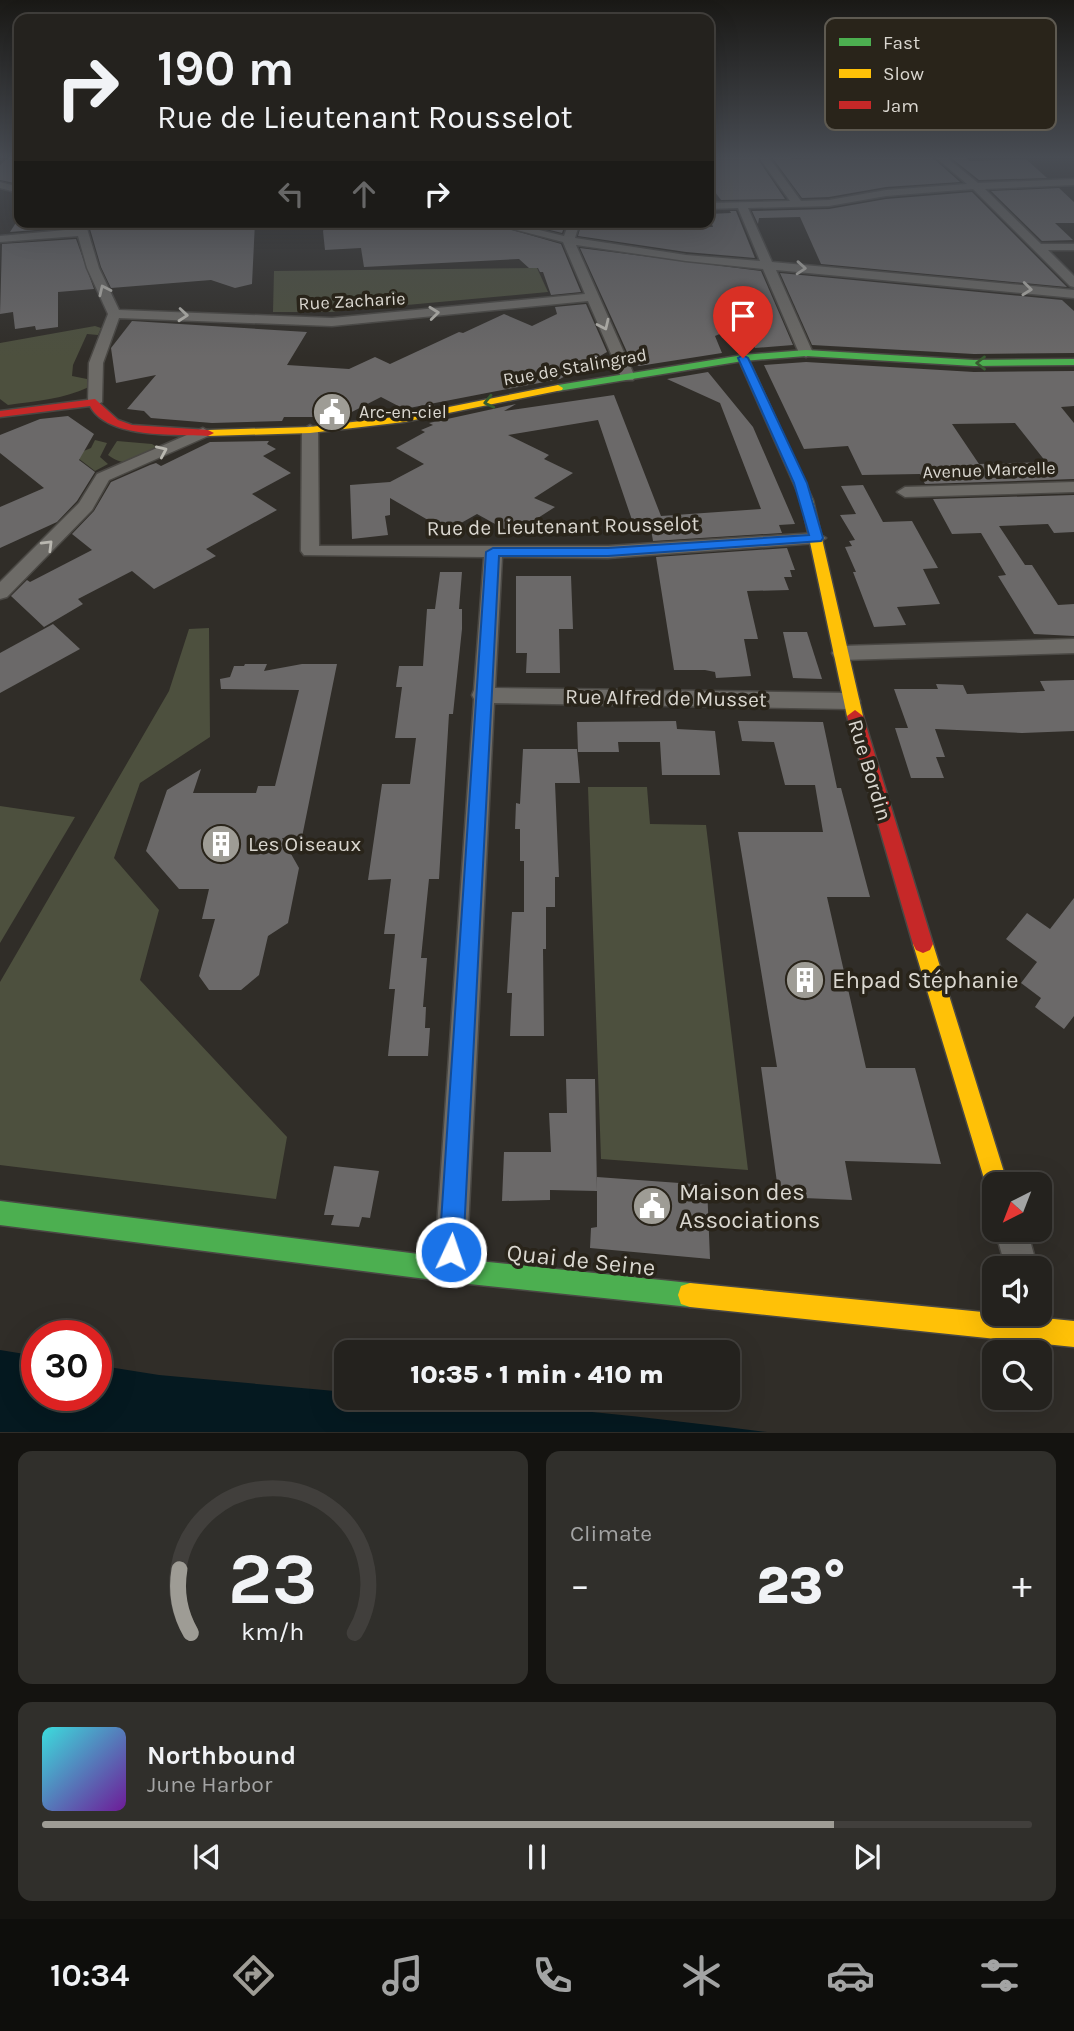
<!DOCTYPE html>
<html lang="en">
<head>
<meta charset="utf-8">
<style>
	body { margin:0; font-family:Karla,sans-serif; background:#302f2b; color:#f1f3f6; height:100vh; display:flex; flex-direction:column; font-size:26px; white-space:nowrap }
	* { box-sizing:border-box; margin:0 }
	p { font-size:23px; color:#a3a4a4 }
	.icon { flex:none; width:38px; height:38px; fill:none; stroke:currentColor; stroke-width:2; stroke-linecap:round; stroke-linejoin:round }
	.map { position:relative; height:1433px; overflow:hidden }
	.sheet { display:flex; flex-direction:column; gap:18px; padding:18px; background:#141310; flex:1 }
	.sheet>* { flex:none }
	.guide { position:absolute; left:14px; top:14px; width:700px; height:214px; border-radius:14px; box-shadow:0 7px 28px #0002,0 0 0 2px #413f3c; background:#24221e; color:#f1f3f6; overflow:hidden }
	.needle { width:46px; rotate:222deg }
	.controls { position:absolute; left:982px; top:1172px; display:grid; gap:14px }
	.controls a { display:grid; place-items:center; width:70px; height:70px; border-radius:14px; background:#24221e; box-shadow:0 7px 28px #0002,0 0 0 2px #413f3c; font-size:35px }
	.speed { position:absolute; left:21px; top:1320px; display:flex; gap:14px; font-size:35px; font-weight:700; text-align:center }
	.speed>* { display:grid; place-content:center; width:91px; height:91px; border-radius:50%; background:#24221e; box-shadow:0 7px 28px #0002,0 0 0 2px #413f3c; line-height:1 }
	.speed .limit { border:10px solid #d22; background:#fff; color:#111 }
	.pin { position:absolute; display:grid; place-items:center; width:60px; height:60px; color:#fff; margin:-72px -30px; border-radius:50% 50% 50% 0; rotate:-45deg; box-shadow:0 0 7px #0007 }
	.pin .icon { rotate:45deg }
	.me { position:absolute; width:77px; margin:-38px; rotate:3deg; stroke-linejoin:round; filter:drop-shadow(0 0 5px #0008) }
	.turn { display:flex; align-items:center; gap:24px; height:147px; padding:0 28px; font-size:32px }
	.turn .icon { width:91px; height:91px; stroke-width:2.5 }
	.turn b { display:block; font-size:49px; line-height:60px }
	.lanes { display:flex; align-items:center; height:66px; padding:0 28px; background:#0003; justify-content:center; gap:35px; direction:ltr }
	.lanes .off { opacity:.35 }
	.big { font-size:52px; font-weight:800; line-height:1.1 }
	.sheet .card { flex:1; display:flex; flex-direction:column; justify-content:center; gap:10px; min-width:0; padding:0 24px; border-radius:14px; background:#302f2b }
	.sheet .dial { align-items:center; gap:0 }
	.dial svg { height:182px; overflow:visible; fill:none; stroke:#413f3c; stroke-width:7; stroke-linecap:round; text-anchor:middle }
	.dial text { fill:#f1f3f6; stroke:none }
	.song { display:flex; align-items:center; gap:21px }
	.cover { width:84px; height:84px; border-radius:10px; background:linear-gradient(135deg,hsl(180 70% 55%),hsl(280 70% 35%)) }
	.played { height:7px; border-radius:4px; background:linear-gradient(90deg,#9e9c95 80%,#413f3c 80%) }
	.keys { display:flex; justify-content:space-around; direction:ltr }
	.heat { display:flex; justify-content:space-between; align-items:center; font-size:38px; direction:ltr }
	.sheet .tiles { flex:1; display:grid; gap:18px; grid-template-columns:1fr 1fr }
	.card:last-child { grid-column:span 2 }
	.trip { position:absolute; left:334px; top:1340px; width:406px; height:70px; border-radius:14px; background:#24221e; box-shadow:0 7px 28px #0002,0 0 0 2px #413f3c; font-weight:800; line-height:70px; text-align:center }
	.tabs { display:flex; height:112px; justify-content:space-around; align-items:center; background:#0e0e0c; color:#a3a4a4 }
	.tabs .icon { width:49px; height:49px }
	.tabs .active { color:#9e9c95 }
	.tabs b { font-size:32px; color:#f1f3f6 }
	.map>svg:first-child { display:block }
	.green { fill:#4d503e }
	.water { fill:#051920 }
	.building { fill:#6b6969; fill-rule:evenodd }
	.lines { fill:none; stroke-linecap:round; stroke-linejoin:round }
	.street-casing { stroke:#4a4844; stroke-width:3 }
	.fast-casing { stroke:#4a4844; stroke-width:3 }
	.slow-casing { stroke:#4a4844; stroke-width:3 }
	.jam-casing { stroke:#4a4844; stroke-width:3 }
	.street { fill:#6d6b67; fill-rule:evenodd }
	.fast { fill:#4caf50; fill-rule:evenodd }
	.slow { fill:#ffc107; fill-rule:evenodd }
	.jam { fill:#c62828; fill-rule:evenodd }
	.oneway { stroke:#b9b7b0 }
	.oneway2 { stroke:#375c30 }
	.route { fill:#1a73e8; stroke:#114b97; stroke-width:2 }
	.labels { text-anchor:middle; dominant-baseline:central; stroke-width:7; stroke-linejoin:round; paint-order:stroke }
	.far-street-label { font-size:18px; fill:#dad7d0; stroke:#29241a }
	.far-poi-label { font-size:18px; fill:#dad7d0; stroke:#29241a; text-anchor:start }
	.street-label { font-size:21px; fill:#dad7d0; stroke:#29241a }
	.poi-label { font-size:21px; fill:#dad7d0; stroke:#29241a; text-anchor:start }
	.near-poi-label { font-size:24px; fill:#dad7d0; stroke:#29241a; text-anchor:start }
	.near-street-label { font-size:24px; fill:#dad7d0; stroke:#29241a }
	.key { fill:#29241a; stroke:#5e5a51; stroke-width:2 }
	.key-label { font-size:19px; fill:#dad7d0 }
</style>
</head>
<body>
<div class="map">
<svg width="1074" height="1433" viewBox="0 0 1074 1433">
	<rect width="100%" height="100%" fill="#302d28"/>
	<!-- green -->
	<g class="green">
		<path d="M537,268L548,292L331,312H273L274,271Z"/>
		<path d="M95,326L101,328L98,335L87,334L73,365L72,376L87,379L89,387C64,399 36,401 8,405L0,399V343Z"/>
		<path d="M95,440L107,443L100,457L108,464L95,471L74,455L91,448Z"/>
		<path d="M117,441L152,444L160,449C139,458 128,470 108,455Z"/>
		<path d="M209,628L210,737L140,783L114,858L159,910L140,980L287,1137L276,1199L0,1165V982L169,691L189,629Z"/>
		<path d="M588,787H647L650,824L706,825L748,1170L601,1159Z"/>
		<path d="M0,806L75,817L0,943Z"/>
	</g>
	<!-- water -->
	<path class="water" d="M0,1350L37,1356V1395H96V1365L159,1375L346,1392V1398C487,1398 628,1415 767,1432H0Z"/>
	<!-- building -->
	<g class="building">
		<path d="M10,156H19V184L0,180V165Z"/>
		<path d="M709,156H756L785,199L721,200L709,184Z"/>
		<path d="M771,156H789L792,159L932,157L960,182L886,187L829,197L802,198Z"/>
		<path d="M964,156L970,161L1026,159L1047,178L979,180L950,157Z"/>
		<path d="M1059,188L1074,202V223H1055L1073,240L1042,241L991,191Z"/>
		<path d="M972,192L1067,287L821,264L800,217L759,218L758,224L752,211L829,209L886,199Z"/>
		<path d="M730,211H736L755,258L686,252L578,236L582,222H595L596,226L638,224L639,228L713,227L709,214L731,213Z"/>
		<path d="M19,218V222H72L73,227L10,232Z"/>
		<path d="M88,222H255L252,284L235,288L211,280L111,288L101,267Z"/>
		<path d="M328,222H484L561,244L581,292L551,295L543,272H540L538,268H529L519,259L364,267L361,248L325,250L323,231Z"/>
		<path d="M518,222H566L562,233Z"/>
		<path d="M76,239L94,289L58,292V327L36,330L35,326L15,329L13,312L0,314L2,244Z"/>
		<path d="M580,248L761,271L793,345L755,348L743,324L715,336L722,353L639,366L632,363Z"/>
		<path d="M780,273L1062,300L1074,311V353L974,354L812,345Z"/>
		<path d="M586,304L607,352L560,379L404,409L381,397L344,416L320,414L318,417H284L282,421L212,423L151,418L144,411L127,409L156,375L116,383L111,348L132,321L307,332L287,365L349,369L375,357L390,364L459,332L463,333L504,314L532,326L557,314L555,307Z"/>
		<path d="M806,362L974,372L1074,371V406L1061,407L1074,423V479L925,484L920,474L862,475L848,446L804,449L764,365ZM1015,423L1046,462L979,464L952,424Z"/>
		<path d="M708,372L753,427L795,524L779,525L782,533L653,541L649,518L632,520L598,420L508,435L549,455L544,459L573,473L534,498L555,507L513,534L477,514L447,531L390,498V515L385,516L388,535L352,539L350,485L390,482L424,464L396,448L425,432L421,430L433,425L429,423L516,404L504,411L614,395L661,516L761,509L720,403L667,379Z"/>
		<path d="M68,416L94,434L79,460L95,472L77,501L57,522L0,548V507L44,488L0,453V435L40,419Z"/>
		<path d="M269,441L267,444L276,449L263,456L291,473L252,494L277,510L206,549L216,556L154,589L132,571L78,599L83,604L44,627L11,596L27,580L30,582L92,550L72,534L94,511L111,482L150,465L156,463L161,466L210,442Z"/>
		<path d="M863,485L883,522L912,521L938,568L923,569L940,604L897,607L906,625L874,627L853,572H856L845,547L852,546L849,541L855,540L840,515L856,514L841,486Z"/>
		<path d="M1074,495V532L1054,533L1048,524L999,526L1025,565H1032L1058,605L1074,604V636L1034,634L998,576L1006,575L981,533L952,534L933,499Z"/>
		<path d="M787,548L795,570H790L792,577H784L789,590L747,591L758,639H744L751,676L716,678L715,672L705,670H674L656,557Z"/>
		<path d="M440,572H462L459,609H462V629L453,714H449L439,879H429L421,958H427L423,1007H426L425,1028H430L428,1056H388L395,989H389L395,934H384L391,879L368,880L382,784H410L416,738H395L402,687H396L399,666H423L427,609H435Z"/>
		<path d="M516,576H571L573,629H559L560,673H526L527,653H516Z"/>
		<path d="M53,624L80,649L0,693V653Z"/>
		<path d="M783,632H807L822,679L793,678Z"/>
		<path d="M245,664H267L264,671L302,664H337L302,837L282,838L299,868L288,923L268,936L259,975L241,990H209L199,976L215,919H202L209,889H179L146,851L167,790L201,769L193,793H256L258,786H275L299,690L221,689L220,679L230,677L234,666H244Z"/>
		<path d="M1074,680V731L1022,733L935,729L945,757H936L944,778H911L895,728H908L894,689H938L936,684L963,685L967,694L1045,691L1040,681Z"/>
		<path d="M676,721L677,729L715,731L720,775H662L660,742H618L619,752H578L577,722Z"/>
		<path d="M738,721L823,722L837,788H841L870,897H827L866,1068H915L941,1164L845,1161L852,1200L779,1197L761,1067H777L738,832H823L815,785H785L774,742L742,741Z"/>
		<path d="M523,749H577L580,783H555L559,877H555V907H546V949H543L544,1036H510L512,993H507L512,912H524V861H520V829H515L516,803L520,804Z"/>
		<path d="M1074,898V1016L1064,1029L1035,1007L1041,998L1021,983L1037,962L1006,939L1027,913L1050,929Z"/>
		<path d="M566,1079H595L597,1191L550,1190V1200L502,1201L504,1152H551L549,1113H567Z"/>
		<path d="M334,1166L379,1171L370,1218L362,1217L359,1227L331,1225L334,1215H324Z"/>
		<path d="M597,1177L707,1185L710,1259L590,1248L591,1228L597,1227Z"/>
	</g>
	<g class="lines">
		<!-- street casing -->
		<g class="street-casing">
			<g id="street">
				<path d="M758,156H768L801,201L829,200L886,190L967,184L934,156H945L978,183L1074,179V185L985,189L1041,244H1074V250H1048L1074,276V287L1070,286L973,189L886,196L829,206L748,208L772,262L1074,290V298L776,270L813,353L806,357L799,353L763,269L686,261L576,245L635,377L633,380H623L621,377L588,301L332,326L119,318L103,363L102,402L95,406L88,402L89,363L108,314L87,268L78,236L0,242V236L76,229L74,222H85L99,268L119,310L332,318L585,294L563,242L486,222H506L564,236L569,222H580L575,238L686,255L760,261L738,208L709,209V203L790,201Z"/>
				<path d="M0,182L19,187V193L0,188Z"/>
				<path d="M310,425L318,430L319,546H608L817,533L826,538L817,543L608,558L502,557L495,688L850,693L857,696L860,701L857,706L850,709L494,703L466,1270L461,1281L450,1286L439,1281L434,1270L474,699L472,695L474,690L484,557L304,555L301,551L302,430Z"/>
				<path d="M203,428L211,433L208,436L109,480L92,510L7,597L0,599V582L79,503L97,474Z"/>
				<path d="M1074,482V492L905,497L897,492L905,487Z"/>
				<path d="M1074,639V653L842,660L835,658L832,653L835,648L842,646Z"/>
				<path d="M995,1230H1027L1038,1269H1006Z"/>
			</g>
		</g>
		<!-- fast casing -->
		<g class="fast-casing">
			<g id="fast">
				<path d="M806,350L974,360L1074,359V365L974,366L806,356L743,361L558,391L553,388L558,385L743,355Z"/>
				<path d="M0,1201L450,1258L690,1283L699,1286L702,1295L699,1304L690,1307L450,1282L0,1225Z"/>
			</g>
		</g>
		<!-- slow casing -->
		<g class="slow-casing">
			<g id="slow">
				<path d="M739,356L748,358L813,500L863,716L861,720L855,722L847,716L801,500L738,358Z"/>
				<path d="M558,385L563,388L562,390L404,422L310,433L208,436L202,433L208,430L310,427L404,416Z"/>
				<path d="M923,935L930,938L933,944L1008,1185H994V1195L989,1193L986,1185L913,944L916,938Z"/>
				<path d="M690,1283L1074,1321V1347L690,1307L681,1304L678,1295L681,1286Z"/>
			</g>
		</g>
		<!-- jam casing -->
		<g class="jam-casing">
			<g id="jam">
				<path d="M95,399L118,420L132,425L208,430L214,433L208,436C176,434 107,439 90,406L0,417V411Z"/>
				<path d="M855,710L863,716L933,944L930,950L923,953L916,950L913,944L847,716Z"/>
			</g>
		</g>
		<!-- street -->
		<use href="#street" class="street"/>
		<!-- fast -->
		<use href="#fast" class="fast"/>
		<!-- slow -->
		<use href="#slow" class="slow"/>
		<!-- jam -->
		<use href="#jam" class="jam"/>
	</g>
	<!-- one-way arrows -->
	<defs><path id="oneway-chevron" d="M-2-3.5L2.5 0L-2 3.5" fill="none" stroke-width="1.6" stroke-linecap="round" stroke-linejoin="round" transform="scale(1.75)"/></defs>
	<g class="oneway">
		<use href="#oneway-chevron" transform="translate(801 268) rotate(4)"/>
		<use href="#oneway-chevron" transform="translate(1027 289) rotate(6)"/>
		<use href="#oneway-chevron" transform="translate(104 290) rotate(-115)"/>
		<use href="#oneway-chevron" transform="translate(434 313) rotate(-6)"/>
		<use href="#oneway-chevron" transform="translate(183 315) rotate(5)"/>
		<use href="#oneway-chevron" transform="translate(604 325) rotate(65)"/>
		<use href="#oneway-chevron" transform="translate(162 451) rotate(-24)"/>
		<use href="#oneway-chevron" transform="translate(48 545) rotate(-45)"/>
	</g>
	<g class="oneway2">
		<use href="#oneway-chevron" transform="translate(981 363) rotate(-180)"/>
		<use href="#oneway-chevron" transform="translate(489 402) rotate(167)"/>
	</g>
	<!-- sky -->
	<linearGradient id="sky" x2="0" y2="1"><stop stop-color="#1a1916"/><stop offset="0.44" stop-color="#484c53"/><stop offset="1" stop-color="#484c53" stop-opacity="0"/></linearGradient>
	<rect width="1074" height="357" fill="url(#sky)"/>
	<!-- route -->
	<path class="route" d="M743,355L748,358L807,483L823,538L821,541L608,556H499L463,1252L459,1261L451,1264L442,1261L439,1252L486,552L493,548H608L809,535L794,483L738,358Z"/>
	<!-- icons -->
	<defs>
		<g id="civic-disc" transform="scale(2.0125)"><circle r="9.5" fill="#9e9c95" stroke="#29241a"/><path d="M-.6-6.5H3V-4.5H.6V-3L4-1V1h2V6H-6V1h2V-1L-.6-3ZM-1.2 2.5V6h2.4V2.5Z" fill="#fff"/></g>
		<g id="building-disc" transform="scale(2.0125)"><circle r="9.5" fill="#9e9c95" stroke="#29241a"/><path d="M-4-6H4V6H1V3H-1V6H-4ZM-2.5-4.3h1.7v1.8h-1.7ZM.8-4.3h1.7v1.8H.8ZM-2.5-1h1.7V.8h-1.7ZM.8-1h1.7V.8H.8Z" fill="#fff"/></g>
	</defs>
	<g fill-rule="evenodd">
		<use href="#civic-disc" x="332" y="412"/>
		<use href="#building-disc" x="221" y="844"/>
		<use href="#building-disc" x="805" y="980"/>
		<use href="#civic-disc" x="652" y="1206"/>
	</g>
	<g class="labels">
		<!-- far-street labels -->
		<g class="far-street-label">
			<text transform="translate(352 301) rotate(-3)">Rue Zacharie</text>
			<text transform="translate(575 367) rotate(-10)">Rue de Stalingrad</text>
			<text transform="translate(989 470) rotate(-2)">Avenue Marcelle</text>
		</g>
		<!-- far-poi labels -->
		<g class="far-poi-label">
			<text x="359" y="412">Arc-en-ciel</text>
		</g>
		<!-- street labels -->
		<g class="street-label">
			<text transform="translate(563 526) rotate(-1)">Rue de Lieutenant Rousselot</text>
			<text transform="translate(666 698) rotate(1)">Rue Alfred de Musset</text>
			<text transform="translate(870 770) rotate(73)">Rue Bordin</text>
		</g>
		<!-- poi labels -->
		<g class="poi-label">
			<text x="248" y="844">Les Oiseaux</text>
		</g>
		<!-- near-poi labels -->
		<g class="near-poi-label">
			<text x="832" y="980">Ehpad Stéphanie</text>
			<text x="679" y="1192">Maison des<tspan x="679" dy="28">Associations</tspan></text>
		</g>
		<!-- near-street labels -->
		<g class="near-street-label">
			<text transform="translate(581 1260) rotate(6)">Quai de Seine</text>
		</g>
	</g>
	<!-- legend -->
	<rect x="825" y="18" width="231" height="112" rx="10" class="key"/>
	<rect x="839" y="38" width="32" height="8" fill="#4caf50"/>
	<rect x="839" y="69" width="32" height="9" fill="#ffc107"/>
	<rect x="839" y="101" width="32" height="8" fill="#c62828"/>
	<g class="key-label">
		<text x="883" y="49">Fast</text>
		<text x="883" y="80">Slow</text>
		<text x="883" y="112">Jam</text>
	</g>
</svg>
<div class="controls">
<a><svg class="needle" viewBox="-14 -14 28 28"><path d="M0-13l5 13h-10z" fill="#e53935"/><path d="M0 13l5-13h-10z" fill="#a3a4a4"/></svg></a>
<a><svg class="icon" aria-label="sound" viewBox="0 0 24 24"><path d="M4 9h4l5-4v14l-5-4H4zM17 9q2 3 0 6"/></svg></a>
<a><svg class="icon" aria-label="search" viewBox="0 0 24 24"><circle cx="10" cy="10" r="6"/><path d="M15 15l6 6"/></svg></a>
</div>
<div class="speed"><div class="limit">30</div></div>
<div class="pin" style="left:743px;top:358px;background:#d93025"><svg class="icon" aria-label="arrive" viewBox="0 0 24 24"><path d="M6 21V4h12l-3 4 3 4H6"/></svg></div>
<svg class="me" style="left:451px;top:1252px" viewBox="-20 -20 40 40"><circle r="17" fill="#1a73e8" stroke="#fff" stroke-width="3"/><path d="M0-11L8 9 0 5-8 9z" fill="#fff"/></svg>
<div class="trip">10:35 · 1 min · 410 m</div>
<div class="guide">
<div class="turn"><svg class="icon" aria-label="right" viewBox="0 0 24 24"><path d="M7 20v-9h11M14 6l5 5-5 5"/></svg><div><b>190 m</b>Rue de Lieutenant Rousselot</div></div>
<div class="lanes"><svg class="icon off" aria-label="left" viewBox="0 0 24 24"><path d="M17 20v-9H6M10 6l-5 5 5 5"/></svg><svg class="icon off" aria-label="ahead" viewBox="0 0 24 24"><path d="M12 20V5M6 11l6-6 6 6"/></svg><svg class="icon" aria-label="right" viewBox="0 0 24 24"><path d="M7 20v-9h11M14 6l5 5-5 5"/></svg></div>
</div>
</div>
<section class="sheet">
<div class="tiles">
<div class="card dial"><svg viewBox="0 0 100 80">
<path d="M14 69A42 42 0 1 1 86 69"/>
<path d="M14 69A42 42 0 0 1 9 41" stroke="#9e9c95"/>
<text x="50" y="56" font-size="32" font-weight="700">23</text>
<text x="50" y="72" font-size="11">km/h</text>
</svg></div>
<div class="card"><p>Climate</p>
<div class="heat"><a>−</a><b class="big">23°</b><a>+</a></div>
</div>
<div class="card">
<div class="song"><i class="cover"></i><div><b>Northbound</b><p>June Harbor</p></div></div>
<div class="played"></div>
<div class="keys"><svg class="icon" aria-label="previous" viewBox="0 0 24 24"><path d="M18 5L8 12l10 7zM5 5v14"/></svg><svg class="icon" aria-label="pause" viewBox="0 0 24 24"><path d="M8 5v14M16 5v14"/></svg><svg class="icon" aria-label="next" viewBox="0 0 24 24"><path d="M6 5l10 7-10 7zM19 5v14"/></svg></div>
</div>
</div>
</section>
<nav class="tabs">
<b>10:34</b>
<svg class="icon active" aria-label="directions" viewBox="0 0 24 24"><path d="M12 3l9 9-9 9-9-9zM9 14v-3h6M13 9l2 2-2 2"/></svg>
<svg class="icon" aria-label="music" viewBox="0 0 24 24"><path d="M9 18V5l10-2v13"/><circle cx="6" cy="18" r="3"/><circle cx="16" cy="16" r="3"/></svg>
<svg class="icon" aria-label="phone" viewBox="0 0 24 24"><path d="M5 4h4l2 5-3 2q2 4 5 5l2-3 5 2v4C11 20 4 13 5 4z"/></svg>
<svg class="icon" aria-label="climate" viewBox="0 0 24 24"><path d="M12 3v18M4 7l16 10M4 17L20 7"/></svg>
<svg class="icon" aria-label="car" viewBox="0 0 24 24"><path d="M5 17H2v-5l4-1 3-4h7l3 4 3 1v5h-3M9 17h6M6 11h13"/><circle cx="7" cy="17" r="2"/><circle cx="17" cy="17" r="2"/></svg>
<svg class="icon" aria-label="filters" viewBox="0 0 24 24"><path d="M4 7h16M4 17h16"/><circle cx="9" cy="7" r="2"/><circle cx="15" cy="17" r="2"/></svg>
</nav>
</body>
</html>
